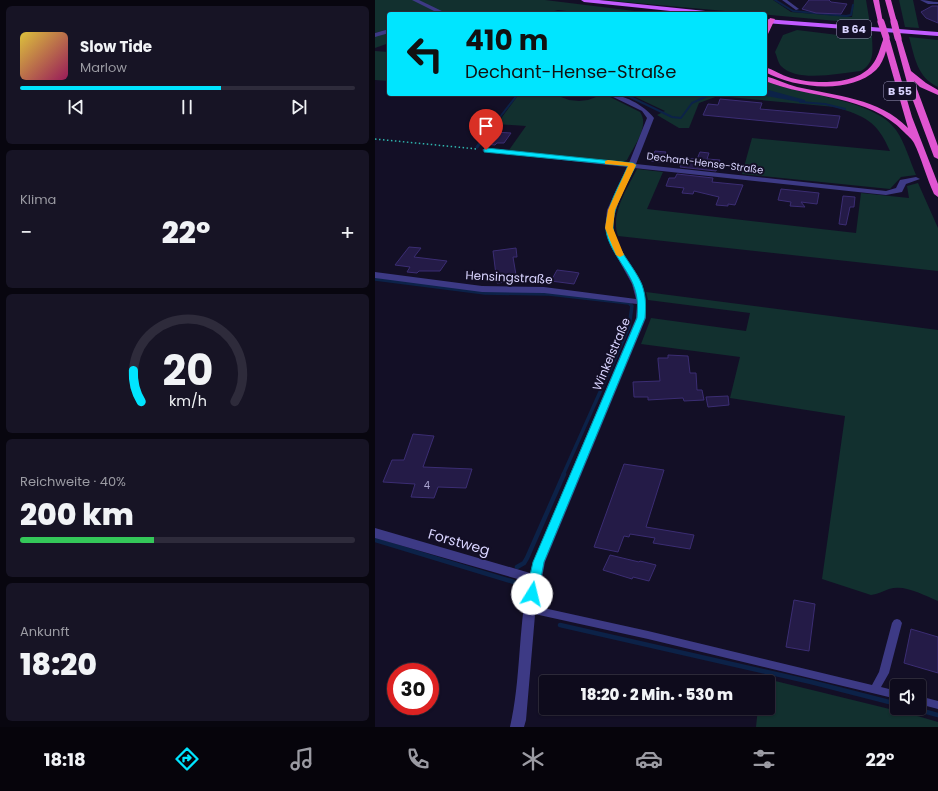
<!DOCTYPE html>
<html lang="de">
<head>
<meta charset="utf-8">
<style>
	body { margin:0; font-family:Poppins,sans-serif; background:#171425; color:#f1f3f6; height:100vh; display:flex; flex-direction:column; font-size:15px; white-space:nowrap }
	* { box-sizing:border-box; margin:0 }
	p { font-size:13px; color:#9b9ba3 }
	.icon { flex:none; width:22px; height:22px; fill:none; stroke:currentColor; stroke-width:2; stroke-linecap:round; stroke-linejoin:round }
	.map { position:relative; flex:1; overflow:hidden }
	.details { display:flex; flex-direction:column; gap:6px; padding:6px; background:#08060f; width:375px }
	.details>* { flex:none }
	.guide { position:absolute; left:12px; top:12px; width:380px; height:84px; border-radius:4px; box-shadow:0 1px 3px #0004,0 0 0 1px #2e2b3b; background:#00e5ff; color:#111; overflow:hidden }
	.controls { position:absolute; left:515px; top:679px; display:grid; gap:8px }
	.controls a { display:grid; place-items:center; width:36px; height:36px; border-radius:4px; background:#0e0b1c; box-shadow:0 1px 3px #0004,0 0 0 1px #2e2b3b; font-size:20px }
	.speed { position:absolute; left:12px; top:663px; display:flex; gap:8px; font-size:20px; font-weight:700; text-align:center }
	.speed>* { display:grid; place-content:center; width:52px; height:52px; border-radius:50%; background:#0e0b1c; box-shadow:0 1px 3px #0004,0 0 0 1px #2e2b3b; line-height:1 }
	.speed .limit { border:6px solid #d22; background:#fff; color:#111 }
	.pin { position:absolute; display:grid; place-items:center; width:34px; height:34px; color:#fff; margin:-41px -17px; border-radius:50% 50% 50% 0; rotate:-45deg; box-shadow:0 0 4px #0007 }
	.pin .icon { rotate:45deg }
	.me { position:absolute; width:44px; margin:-22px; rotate:9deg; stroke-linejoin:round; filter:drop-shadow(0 0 3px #0008) }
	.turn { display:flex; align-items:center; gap:14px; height:84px; padding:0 12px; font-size:18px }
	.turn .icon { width:52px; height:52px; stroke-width:2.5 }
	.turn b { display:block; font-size:28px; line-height:34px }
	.big { font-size:30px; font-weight:800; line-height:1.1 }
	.details .widget { flex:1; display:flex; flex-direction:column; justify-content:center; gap:6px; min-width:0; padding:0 14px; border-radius:6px; background:#171425 }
	.details .dial { align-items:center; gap:0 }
	.dial svg { height:104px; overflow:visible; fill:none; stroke:#2e2b3b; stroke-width:7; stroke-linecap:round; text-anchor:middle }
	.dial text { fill:#f1f3f6; stroke:none }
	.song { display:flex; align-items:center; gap:12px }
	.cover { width:48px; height:48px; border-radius:6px; background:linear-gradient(135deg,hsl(50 70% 55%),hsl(330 70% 35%)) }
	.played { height:4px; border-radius:2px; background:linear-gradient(90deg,#00e5ff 60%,#2e2b3b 60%) }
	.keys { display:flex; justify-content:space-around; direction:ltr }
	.heat { display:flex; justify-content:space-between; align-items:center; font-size:22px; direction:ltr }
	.charge { height:6px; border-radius:3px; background:linear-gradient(90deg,#34c759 40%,#2e2b3b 0) }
	.trip { position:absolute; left:164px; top:675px; width:236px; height:40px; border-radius:4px; background:#0e0b1c; box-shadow:0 1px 3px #0004,0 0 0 1px #2e2b3b; font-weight:800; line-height:40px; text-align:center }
	.tab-bar { display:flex; height:64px; justify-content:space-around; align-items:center; background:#06040b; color:#9b9ba3 }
	.tab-bar .icon { width:28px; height:28px }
	.tab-bar .on { color:#00e5ff }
	.tab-bar b { font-size:18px; color:#f1f3f6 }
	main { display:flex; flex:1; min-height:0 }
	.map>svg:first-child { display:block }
	.green { fill:#12302f }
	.water { fill:#0c2248 }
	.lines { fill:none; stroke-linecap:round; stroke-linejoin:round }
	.stream-far3 { stroke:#0c2248; stroke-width:2 }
	.stream-far2 { stroke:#0c2248; stroke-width:3 }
	.stream-far1 { stroke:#0c2248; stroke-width:3.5 }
	.stream { stroke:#0c2248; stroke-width:4.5 }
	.building { fill:#241b47; stroke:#3b2d73 }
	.path { stroke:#2fb8b0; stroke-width:1.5; stroke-dasharray:1.5 2.5; stroke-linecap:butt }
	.service { fill:#3d3a85; fill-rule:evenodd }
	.minor { fill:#3d3a85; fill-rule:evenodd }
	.primary { fill:#c25bff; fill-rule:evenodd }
	.trunk { fill:#e055d1; fill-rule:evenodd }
	.trunk-bridge { stroke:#e055d1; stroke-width:7 }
	.route { fill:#00e5ff; stroke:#0095a6 }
	.slow { fill:#f59e0b }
	.labels { text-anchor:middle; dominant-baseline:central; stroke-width:4; stroke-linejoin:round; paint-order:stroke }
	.far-street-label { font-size:10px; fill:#d9d4ff; stroke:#130f26 }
	.number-label { font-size:10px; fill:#aca6d1 }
	.shield { fill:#130f26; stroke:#9e99be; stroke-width:1 }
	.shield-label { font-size:11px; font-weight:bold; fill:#d9d4ff }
	.street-label { font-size:12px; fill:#d9d4ff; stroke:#130f26 }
	.near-street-label { font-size:14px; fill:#d9d4ff; stroke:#130f26 }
</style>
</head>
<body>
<main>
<section class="details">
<div class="widget">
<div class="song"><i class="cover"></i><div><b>Slow Tide</b><p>Marlow</p></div></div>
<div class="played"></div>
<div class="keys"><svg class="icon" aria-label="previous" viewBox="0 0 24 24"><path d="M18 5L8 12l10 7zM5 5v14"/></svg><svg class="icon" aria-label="pause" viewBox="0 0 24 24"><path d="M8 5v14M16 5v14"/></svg><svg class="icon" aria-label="next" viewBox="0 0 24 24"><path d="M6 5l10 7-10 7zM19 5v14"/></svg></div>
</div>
<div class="widget"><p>Klima</p>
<div class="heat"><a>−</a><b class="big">22°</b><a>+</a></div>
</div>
<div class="widget dial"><svg viewBox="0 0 100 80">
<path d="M14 69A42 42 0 1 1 86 69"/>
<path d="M14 69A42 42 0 0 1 8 45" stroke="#00e5ff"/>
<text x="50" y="56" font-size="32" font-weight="700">20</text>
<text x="50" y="72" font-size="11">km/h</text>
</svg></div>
<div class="widget"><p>Reichweite · 40%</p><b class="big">200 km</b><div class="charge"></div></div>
<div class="widget"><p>Ankunft</p><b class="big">18:20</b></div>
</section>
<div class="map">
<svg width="563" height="727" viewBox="0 0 563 727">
	<rect width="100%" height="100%" fill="#130f26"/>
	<!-- green -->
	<g class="green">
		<path d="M0,0H170L284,14H216L183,10L169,14H14V29L0,33Z"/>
		<path d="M228,0H398L416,12L477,17L479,0H491L495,24Z"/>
		<path d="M524,0H538L544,28L530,27Z"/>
		<path d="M422,30L463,35L479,33L497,34C497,49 501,62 486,71C465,73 422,83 406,66C403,63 402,56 400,52L408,35Z"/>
		<path d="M14,32V43L0,48V36Z"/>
		<path d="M534,37L563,40V87C542,77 540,58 534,37Z"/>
		<path d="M0,51L14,52V81L0,80Z"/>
		<path d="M390,81C425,95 500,99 521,130C530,143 535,161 541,175L526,177L515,189L367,174L377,138L515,151C502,121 490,116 460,107L343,96L324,103L314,128H304L282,115L290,111L254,94H390Z"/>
		<path d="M144,94H178L194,100L204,101L213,100L229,94L265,112C275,126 259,146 252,160L247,162L134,150L151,126L122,124Z"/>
		<path d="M262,169L288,172L272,209L481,233L486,193L534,198L532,186L543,183L563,228V271L243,236C235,214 252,189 262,169Z"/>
		<path d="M271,292L563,330V601C548,595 530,584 514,589C508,591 503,594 496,595L447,579L470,416L355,398L365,357L266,344L276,318L371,331L375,313L273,300Z"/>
		<path d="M388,678L539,715L563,722V727H381L383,708H393V682H387Z"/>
	</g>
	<!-- water -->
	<path class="water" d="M390,89L430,100V103L386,95L360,94H390Z"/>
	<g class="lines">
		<!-- stream-far3 -->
		<g class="stream-far3">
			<path d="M400,0L418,11L471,16L476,15L478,5"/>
			<path d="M249,94L297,117L306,118L317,103L337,94"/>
			<path d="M425,102L450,104L470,109"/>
			<path d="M121,122L143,94"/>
		</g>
		<!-- stream-far2 -->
		<path class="stream-far2" d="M102,147L122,121"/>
		<!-- stream-far1 -->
		<path class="stream-far1" d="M0,279L110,293L174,294L254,303L257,306L254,327L188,475"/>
		<!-- stream -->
		<g class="stream">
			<path d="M0,540L139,582"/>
			<path d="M142,567L149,563L152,558L189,474"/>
			<path d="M185,625L436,682L522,704"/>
			<path d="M537,708L563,715"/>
		</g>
	</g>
	<!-- building -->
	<g class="building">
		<path d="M434,0H454L456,2L472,4L466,14L441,13L427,9Z"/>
		<path d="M557,6H563V23L551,18L546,12Z"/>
		<path d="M345,99L387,103L385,109L465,116L462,128L328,115L333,104L343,105Z"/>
		<path d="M120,132L136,133L129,143H122L120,145L109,144L117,133Z"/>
		<path d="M280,151L291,152L287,162L276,161Z"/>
		<path d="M325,152L334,153L332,159L345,160L341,171L305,167L309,158L322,159Z"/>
		<path d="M302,174L338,178L337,182L368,185L360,205L353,204V206L341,205L344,197L319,191L318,194L307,193L309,188L291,186L294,178H300Z"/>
		<path d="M406,189L444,193L442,204L426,202L430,207L415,206L416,202L403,200Z"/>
		<path d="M468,196L480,197L479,207H475L471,225L464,224Z"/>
		<path d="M34,247L46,248L39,257L72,261L65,271H44L42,273L32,272L35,267L20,265Z"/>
		<path d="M141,248L142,257H138L142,281L122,283L118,251Z"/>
		<path d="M182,270L198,272L204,273L199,284L176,281Z"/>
		<path d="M293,355L313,356L315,373H321L322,390H327L329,400L309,401L308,398L273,400V397H259L258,382L285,381L283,360V358H293Z"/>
		<path d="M353,396L354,405L333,407L331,397Z"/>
		<path d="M38,434L59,436L48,467L97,469L91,488L63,487L59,498L36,497L40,484L8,482L17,460H29Z"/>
		<path d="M249,464L289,470L271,527L319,535L315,549L278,543L280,538L255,534L254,537L249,536L243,552L219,547Z"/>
		<path d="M235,555L264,562L265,561L281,565L274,581L258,577L257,579L228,570Z"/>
		<path d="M419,600L440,604L434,651L411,647Z"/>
		<path d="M536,629L563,637V673L529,663Z"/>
	</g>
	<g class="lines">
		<!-- path -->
		<path class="path" d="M0,139L102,149"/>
		<!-- service -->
		<g class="service">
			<path d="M407,0H412L424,9L421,10Z"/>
			<path d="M545,0C551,0 557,2 563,2V4H553Z"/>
			<path d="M155,605L273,631L497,685L504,672L517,623L519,620L522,619L525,620L527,623L514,673L506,687L522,691V699L273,639L155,613L152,612L150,609L152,606Z"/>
			<path d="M544,696L563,701V709L544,704Z"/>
		</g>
		<!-- minor -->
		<g class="minor">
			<path d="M37,0H44L73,14H65Z"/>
			<path d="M14,29V33L0,37V33Z"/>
			<path d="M232,94C248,94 269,105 279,118L261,164L511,191L521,188L525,180L541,177L545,179L531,184L527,192L511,195L259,168C251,187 239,206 238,226C238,245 260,267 267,284C271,296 271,306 271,318L170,562L160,615L151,720L149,727H135C146,680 143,630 153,582L0,538V528L155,573L158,562L261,318L262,304L169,293L107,292L0,278V272L107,286L169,287L261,299L257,284L237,248L230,228L232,210L252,167L111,152L107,150L111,148L254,163L272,118L267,111Z"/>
		</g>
		<!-- primary -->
		<g class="primary">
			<path d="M206,0H224L340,12L343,14H324L209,2Z"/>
			<path d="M390,19L563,32V36L390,23Z"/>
		</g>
		<!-- trunk -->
		<g class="trunk">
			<path d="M498,0H504L508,23L503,22Z"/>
			<path d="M510,0H516L522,22L521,23L516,22Z"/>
			<path d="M395,18L400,19L393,34L390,36V27Z"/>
			<path d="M511,35L514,37L537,117L563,184V197L559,194C552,179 546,157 539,143C537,139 532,135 529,132C493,94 435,99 390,81V76C401,79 411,84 422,87C461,96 504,98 533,128L511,51C509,58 506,65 501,70C475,95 419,88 390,72V67C399,70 406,75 416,78C438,84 481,86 497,65C503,58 505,48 508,40V37Z"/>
			<path d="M521,37L526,38L536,71L551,83L563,90V95L545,87L539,81L563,146V159L559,157L534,90L520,38Z"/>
		</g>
		<!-- trunk-bridge -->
		<g class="trunk-bridge">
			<path d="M506,22L511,37"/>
			<path d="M519,22L523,38"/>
		</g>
	</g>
	<!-- route -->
	<path class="route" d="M111,148L258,163L261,165C252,184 237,206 238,228C239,247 260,267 267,285C271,296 271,306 270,318L169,562L163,594L161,598L157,599L153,598L151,594L158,562L262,318C263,306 263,296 258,284C252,268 230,245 231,227C232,205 244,186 253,166L109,152V149Z"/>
	<!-- slow -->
	<path class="slow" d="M233,160L258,163L261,165L240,210L238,228L249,255L245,257L241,255L230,228L233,210L253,166L230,164V161Z"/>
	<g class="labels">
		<!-- far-street labels -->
		<g class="far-street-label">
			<text transform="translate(330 163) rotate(7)">Dechant-Hense-Straße</text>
		</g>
		<!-- number labels -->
		<g class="number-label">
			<text x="52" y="485">4</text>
		</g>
		<!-- shield labels -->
		<g class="shield">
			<rect x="462" y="20" width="34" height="18" rx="3"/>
			<rect x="509" y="82" width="32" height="18" rx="3"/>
		</g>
		<g class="shield-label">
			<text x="479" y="29">B 64</text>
			<text x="525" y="91">B 55</text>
		</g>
		<!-- street labels -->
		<g class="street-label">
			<text transform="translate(134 277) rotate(3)">Hensingstraße</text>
			<text transform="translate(236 354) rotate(-67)">Winkelstraße</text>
		</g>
		<!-- near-street labels -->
		<g class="near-street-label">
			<text transform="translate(84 542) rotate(16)">Forstweg</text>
		</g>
	</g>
</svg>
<div class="controls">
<a><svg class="icon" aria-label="sound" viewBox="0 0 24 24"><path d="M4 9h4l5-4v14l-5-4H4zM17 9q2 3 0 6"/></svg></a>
</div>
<div class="speed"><div class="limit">30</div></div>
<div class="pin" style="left:111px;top:150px;background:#d93025"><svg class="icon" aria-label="arrive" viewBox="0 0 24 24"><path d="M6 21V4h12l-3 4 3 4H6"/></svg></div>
<svg class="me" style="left:157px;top:594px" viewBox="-20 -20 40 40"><circle r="19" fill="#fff"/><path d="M0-13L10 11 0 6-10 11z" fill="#00e5ff"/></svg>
<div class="trip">18:20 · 2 Min. · 530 m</div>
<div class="guide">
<div class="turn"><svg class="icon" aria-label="left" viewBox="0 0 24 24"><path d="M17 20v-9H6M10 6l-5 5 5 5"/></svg><div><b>410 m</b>Dechant-Hense-Straße</div></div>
</div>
</div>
</main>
<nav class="tab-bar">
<b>18:18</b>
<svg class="icon on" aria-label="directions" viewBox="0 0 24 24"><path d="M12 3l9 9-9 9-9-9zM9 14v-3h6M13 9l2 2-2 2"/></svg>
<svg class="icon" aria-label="music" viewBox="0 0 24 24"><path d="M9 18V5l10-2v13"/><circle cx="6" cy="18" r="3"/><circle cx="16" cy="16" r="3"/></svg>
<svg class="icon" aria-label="phone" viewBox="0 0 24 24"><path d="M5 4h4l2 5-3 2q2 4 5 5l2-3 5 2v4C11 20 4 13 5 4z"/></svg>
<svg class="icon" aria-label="climate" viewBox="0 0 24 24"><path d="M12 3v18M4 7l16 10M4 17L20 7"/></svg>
<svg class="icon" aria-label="car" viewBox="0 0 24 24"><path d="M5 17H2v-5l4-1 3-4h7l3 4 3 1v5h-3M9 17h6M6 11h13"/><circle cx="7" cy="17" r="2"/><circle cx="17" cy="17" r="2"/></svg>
<svg class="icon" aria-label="filters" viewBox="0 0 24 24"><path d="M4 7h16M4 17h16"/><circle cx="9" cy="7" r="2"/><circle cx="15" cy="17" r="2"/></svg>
<b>22°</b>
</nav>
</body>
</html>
